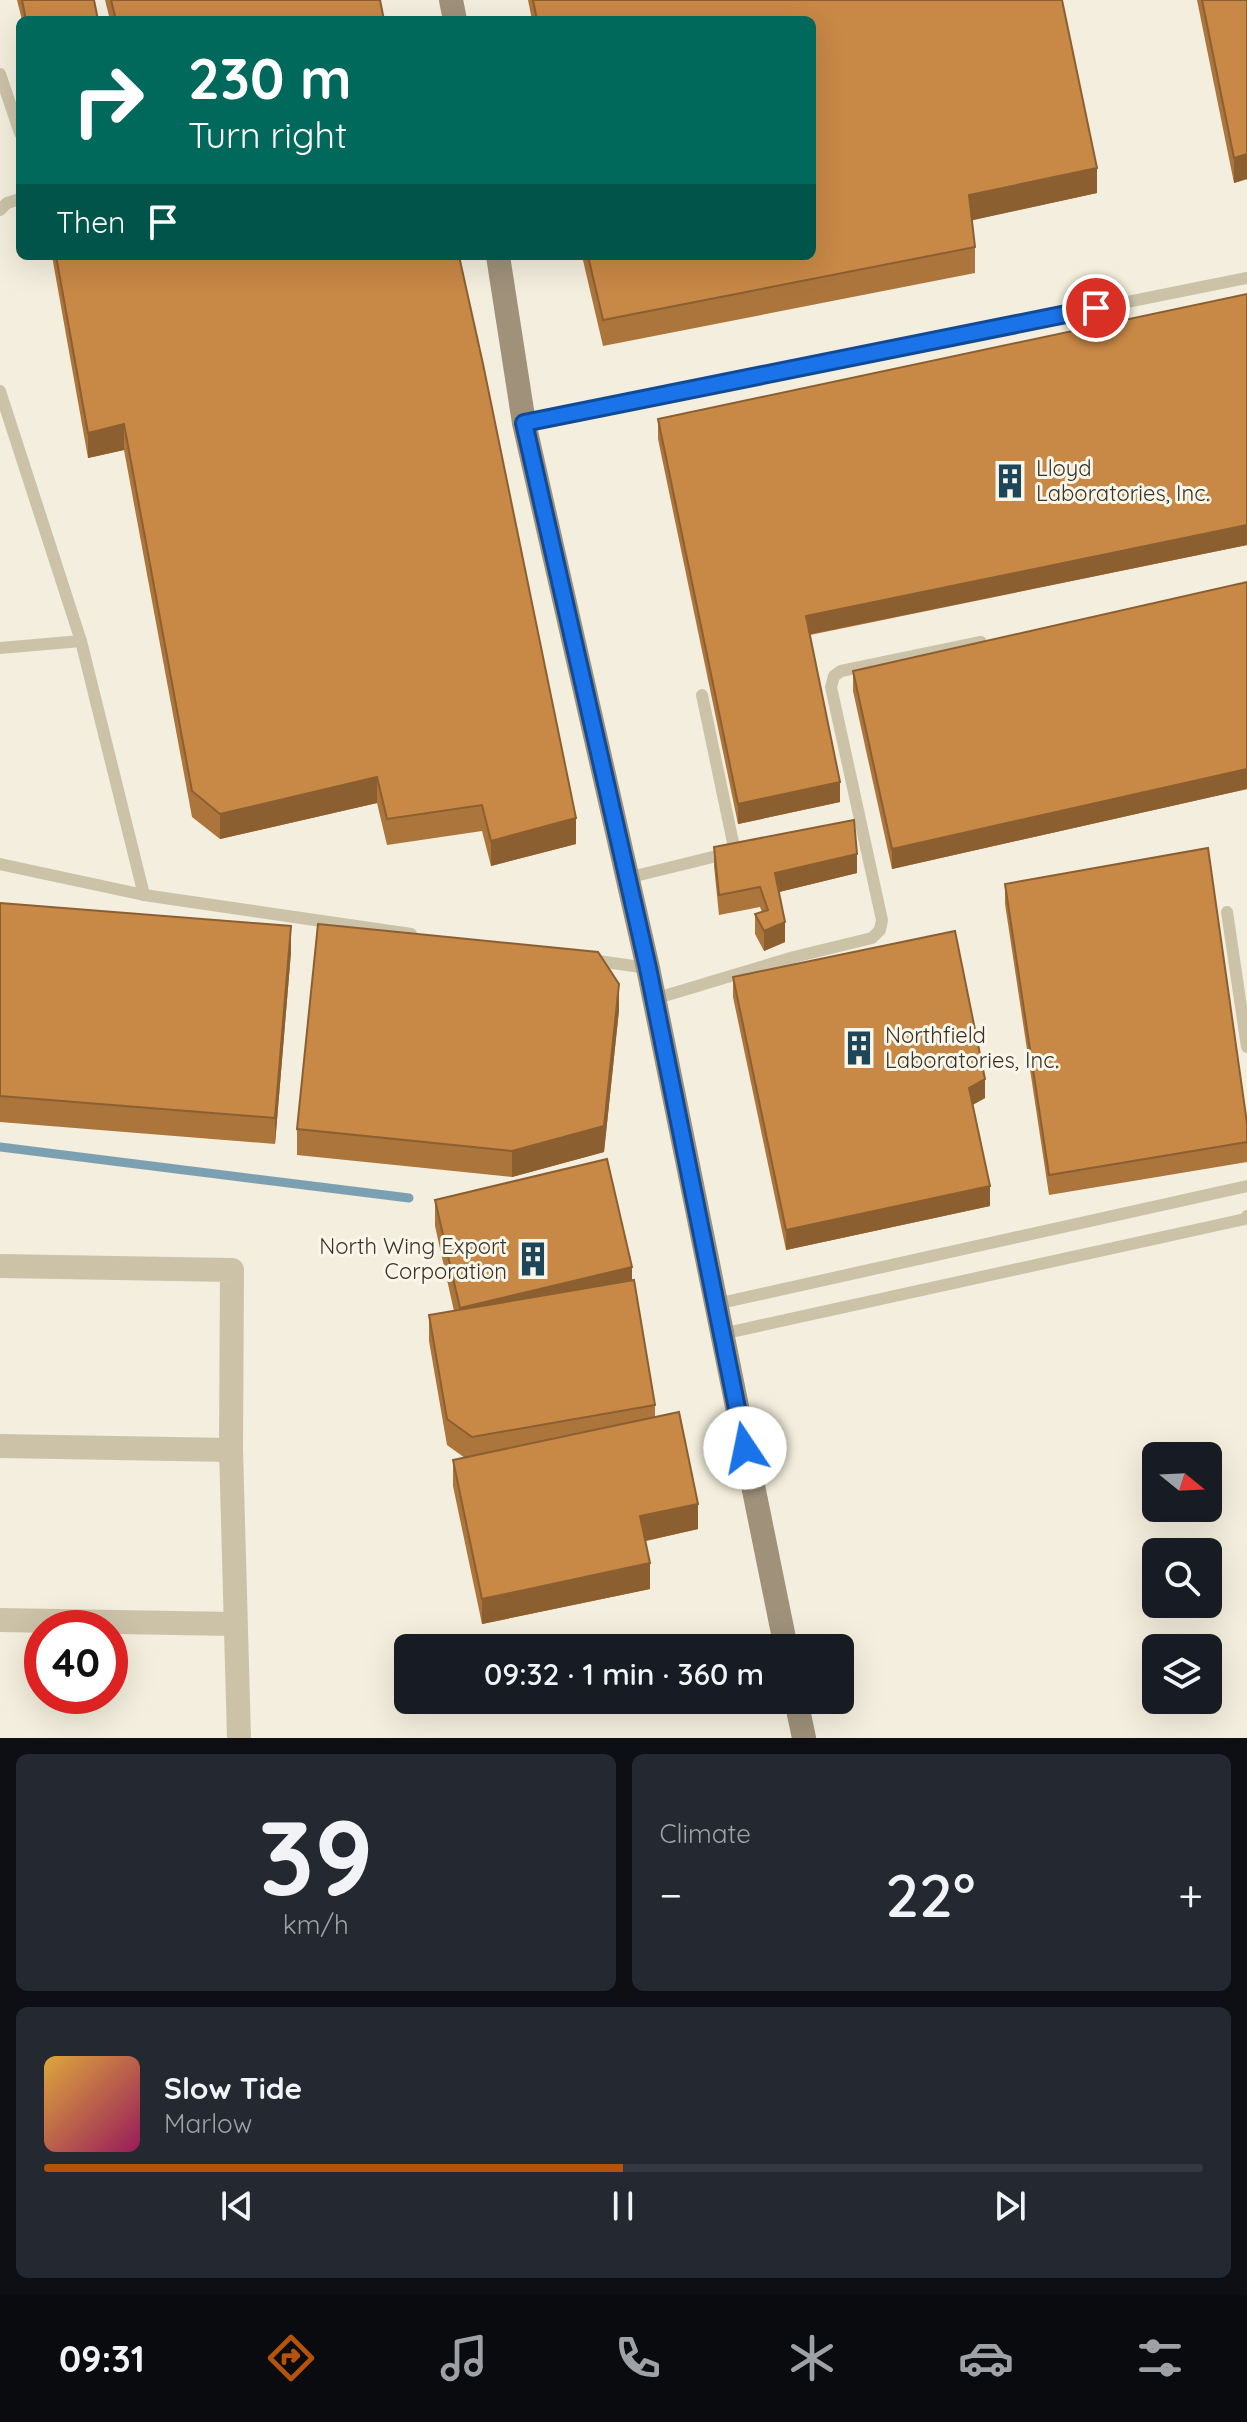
<!DOCTYPE html>
<html lang="en">
<head>
<meta charset="utf-8">
<style>
	body { margin:0; font-family:Quicksand,sans-serif; background:#242831; color:#f1f3f6; height:100vh; display:flex; flex-direction:column; font-size:30px; white-space:nowrap }
	* { box-sizing:border-box; margin:0 }
	p { font-size:26px; color:#9ea1a6 }
	.icon { flex:none; width:44px; height:44px; fill:none; stroke:currentColor; stroke-width:2; stroke-linecap:round; stroke-linejoin:round }
	.map { position:relative; height:1738px; overflow:hidden }
	.side { display:flex; flex-direction:column; gap:16px; padding:16px; background:#0d0f14; flex:1 }
	.side>* { flex:none }
	.guide { position:absolute; left:16px; top:16px; width:800px; height:244px; border-radius:12px; box-shadow:0 8px 32px #0002; background:#00695c; color:#fff; overflow:hidden }
	.needle { width:52px; rotate:108deg }
	.tools { position:absolute; left:1142px; top:1442px; display:grid; gap:16px }
	.tools a { display:grid; place-items:center; width:80px; height:80px; border-radius:12px; background:#171b24; box-shadow:0 8px 32px #0002; font-size:40px }
	.speed { position:absolute; left:24px; top:1610px; display:flex; gap:16px; font-size:40px; font-weight:700; text-align:center }
	.speed>* { display:grid; place-content:center; width:104px; height:104px; border-radius:50%; background:#171b24; box-shadow:0 8px 32px #0002; line-height:1 }
	.speed .limit { border:12px solid #d22; background:#fff; color:#111 }
	.pin { position:absolute; display:grid; place-items:center; width:68px; height:68px; color:#fff; margin:-34px; border:4px solid #fff; border-radius:50%; box-shadow:0 2px 8px #0007 }
	.me { position:absolute; width:88px; margin:-44px; rotate:349deg; stroke-linejoin:round; filter:drop-shadow(0 0 6px #0008) }
	.turn { display:flex; align-items:center; gap:28px; height:168px; padding:0 40px; font-size:36px }
	.turn .icon { width:104px; height:104px; stroke-width:2.5 }
	.turn b { display:block; font-size:56px; line-height:68px }
	.then { display:flex; align-items:center; height:76px; padding:0 40px; background:#0003; gap:16px; font-size:30px }
	.big { font-size:60px; font-weight:600; line-height:1.1 }
	.side .card { flex:1; display:flex; flex-direction:column; justify-content:center; gap:12px; min-width:0; padding:0 28px; border-radius:12px; background:#242831 }
	.side .dial { align-items:center; gap:0 }
	.dial b { font-size:104px; line-height:1 }
	.song { display:flex; align-items:center; gap:24px }
	.cover { width:96px; height:96px; border-radius:12px; background:linear-gradient(135deg,hsl(40 70% 55%),hsl(330 70% 35%)) }
	.played { height:8px; border-radius:4px; background:linear-gradient(90deg,#b45309 50%,#363941 50%) }
	.keys { display:flex; justify-content:space-around; direction:ltr }
	.heat { display:flex; justify-content:space-between; align-items:center; font-size:44px; direction:ltr }
	.side .tiles { flex:1; display:grid; gap:16px; grid-template-columns:1fr 1fr }
	.card:last-child { grid-column:span 2 }
	.trip { position:absolute; left:394px; top:1634px; width:460px; height:80px; border-radius:12px; background:#171b24; box-shadow:0 8px 32px #0002; font-weight:600; line-height:80px; text-align:center }
	.tabs { display:flex; height:128px; justify-content:space-around; align-items:center; background:#090b0e; color:#9ea1a6 }
	.tabs .icon { width:56px; height:56px }
	.tabs .on { color:#b45309 }
	.tabs b { font-size:36px; color:#f1f3f6 }
	.map>svg:first-child { display:block }
	.lines { fill:none; stroke-linecap:round; stroke-linejoin:round }
	.stream { stroke:#7ba0b1; stroke-width:9 }
	.lane { stroke:#cbc2a8; stroke-width:12 }
	.street { stroke:#cbc2a8; stroke-width:24 }
	.secondary { stroke:#9f917a; stroke-width:24 }
	.wall { fill:#ac753c }
	.shaded-wall { fill:#8c5f31 }
	.building { fill:#c88846; stroke:#8c5f31; stroke-width:2 }
	.route-casing { stroke:#114b97; stroke-width:20 }
	.route { stroke:#1a73e8; stroke-width:14 }
	.labels { text-anchor:middle; dominant-baseline:central; stroke-width:6; stroke-linejoin:round; paint-order:stroke }
	.poi-label { font-size:22px; fill:#383229; stroke:#faf7ea; text-anchor:start }
</style>
</head>
<body>
<div class="map">
<svg width="1247" height="1738" viewBox="0 0 1247 1738">
	<rect width="100%" height="100%" fill="#f3eedd"/>
	<g class="lines">
		<!-- stream -->
		<path class="stream" d="M0,1147L409,1198"/>
		<!-- lane -->
		<g class="lane">
			<path d="M0,74L20,133"/>
			<path d="M0,210L7,203L20,199"/>
			<path d="M0,391L81,641L144,895"/>
			<path d="M524,423L1247,278"/>
			<path d="M0,648L81,641"/>
			<path d="M702,695L735,852"/>
			<path d="M0,864L144,895L411,934"/>
			<path d="M627,878L729,853"/>
			<path d="M1227,912L1247,1047"/>
			<path d="M591,960L648,968"/>
			<path d="M654,999L794,957L872,938L880,930L882,920L831,687L834,676L841,671L981,642"/>
			<path d="M716,1304L1247,1186"/>
			<path d="M722,1334L1245,1219L1247,1216"/>
		</g>
		<!-- street -->
		<g class="street">
			<path d="M0,1266L232,1270L231,1450L239,1738"/>
			<path d="M0,1446L231,1450"/>
			<path d="M0,1620L234,1624"/>
		</g>
		<!-- secondary -->
		<g class="secondary">
			<path d="M451,0L455,20"/>
			<path d="M498,256L524,423L648,968L786,1648"/>
			<path d="M796,1700L804,1738"/>
		</g>
	</g>
	<!-- wall -->
	<g class="wall">
		<path d="M17,0H94L98,20H22Z"/>
		<path d="M105,0H380L384,20H110Z"/>
		<path d="M528,0H1062L1097,193L972,220L975,247V273L603,346L582,256H812V20H532Z"/>
		<path d="M1197,0H1247V179L1234,183Z"/>
		<path d="M52,256H459L576,844L491,866L482,831L387,845L377,803L220,839L192,817L124,450L88,458Z"/>
		<path d="M658,419L1247,545L810,635L840,802L738,824L658,439Z"/>
		<path d="M1247,582V789L892,869L853,691V671Z"/>
		<path d="M714,847L857,873L779,892L785,942L764,951L755,934V914L762,912L760,907L719,915L714,866Z"/>
		<path d="M1005,884L1247,1123V1162L1049,1195L1005,904Z"/>
		<path d="M0,903L291,952L275,1144L0,1122Z"/>
		<path d="M733,977L985,1098L972,1105L990,1206L786,1250L733,997Z"/>
		<path d="M619,1010L604,1152L512,1177L297,1155V1129Z"/>
		<path d="M435,1200L632,1280L655,1405V1417L698,1529L646,1541L650,1589L482,1624L453,1486V1460L465,1458L447,1445L429,1341V1315L454,1311L435,1226Z"/>
	</g>
	<!-- shaded-wall -->
	<g class="shaded-wall">
		<path d="M1247,154V179L1234,183V158Z"/>
		<path d="M1097,168V193L969,221V195Z"/>
		<path d="M124,424V450L88,458V433Z"/>
		<path d="M1247,525V545L806,635V616Z"/>
		<path d="M1247,769V789L892,869V849Z"/>
		<path d="M377,777V803L220,839V814Z"/>
		<path d="M840,782V802L738,824V804Z"/>
		<path d="M576,818V844L491,866V841Z"/>
		<path d="M857,854V873L775,893V873Z"/>
		<path d="M785,922V942L764,951V931Z"/>
		<path d="M291,926V952L275,1144V1118Z"/>
		<path d="M619,984V1010L604,1152L512,1177V1151Z"/>
		<path d="M985,1079V1098L969,1107V1088Z"/>
		<path d="M990,1186V1206L786,1250V1230Z"/>
		<path d="M632,1267V1293L460,1334V1308Z"/>
		<path d="M698,1504V1529L640,1542V1516Z"/>
		<path d="M650,1563V1589L482,1624V1599Z"/>
	</g>
	<!-- building -->
	<g class="building">
		<path d="M22,0H94L98,20H26Z"/>
		<path d="M111,0H380L384,20H116Z"/>
		<path d="M533,0H1062L1097,168L969,195L975,247L603,320L588,256H812V20H537Z"/>
		<path d="M1202,0H1247V154L1234,158Z"/>
		<path d="M56,256H459L483,364L576,818L491,841L482,805L387,819L377,777L220,814L192,791L124,424L88,433Z"/>
		<path d="M1247,294V525L806,616L840,782L738,804L658,419Z"/>
		<path d="M1247,582V769L892,849L853,671Z"/>
		<path d="M854,820L857,854L775,873L785,922L764,931L755,914L768,910L760,887L719,895L714,847Z"/>
		<path d="M1208,848L1247,1123V1142L1049,1175L1005,884Z"/>
		<path d="M0,903L291,926L275,1118L0,1096Z"/>
		<path d="M318,924L598,952L619,984L604,1126L512,1151L297,1129Z"/>
		<path d="M955,931L985,1079L969,1088L990,1186L786,1230L733,977Z"/>
		<path d="M607,1159L632,1267L460,1308L435,1200Z"/>
		<path d="M634,1280L655,1405L472,1437L447,1419L429,1315Z"/>
		<path d="M679,1412L698,1504L640,1516L650,1563L482,1599L453,1460Z"/>
	</g>
	<g class="lines">
		<!-- route casing -->
		<g class="route-casing">
			<path id="route" d="M745,1448L648,968L524,423L1096,308"/>
		</g>
		<!-- route -->
		<use href="#route" class="route"/>
	</g>
	<!-- icons -->
	<defs>
		<g id="building-bare" transform="scale(2.76)"><path d="M-4-6H4V6H1V3H-1V6H-4ZM-2.5-4.3h1.7v1.8h-1.7ZM.8-4.3h1.7v1.8H.8ZM-2.5-1h1.7V.8h-1.7ZM.8-1h1.7V.8H.8Z" fill="#1d465b" stroke="#faf7ea" stroke-width="2.5" paint-order="stroke"/></g>
	</defs>
	<g fill-rule="evenodd">
		<use href="#building-bare" x="1010" y="481"/>
		<use href="#building-bare" x="859" y="1048"/>
		<use href="#building-bare" x="533" y="1259"/>
	</g>
	<g class="labels">
		<!-- poi labels -->
		<g class="poi-label">
			<text x="1036" y="468">Lloyd<tspan x="1036" dy="25">Laboratories, Inc.</tspan></text>
			<text x="885" y="1035">Northfield<tspan x="885" dy="25">Laboratories, Inc.</tspan></text>
			<text x="507" y="1246" text-anchor="end">North Wing Export<tspan x="507" dy="25">Corporation</tspan></text>
		</g>
	</g>
</svg>
<div class="tools">
<a><svg class="needle" viewBox="-14 -14 28 28"><path d="M0-13l5 13h-10z" fill="#e53935"/><path d="M0 13l5-13h-10z" fill="#9ea1a6"/></svg></a>
<a><svg class="icon" aria-label="search" viewBox="0 0 24 24"><circle cx="10" cy="10" r="6"/><path d="M15 15l6 6"/></svg></a>
<a><svg class="icon" aria-label="layers" viewBox="0 0 24 24"><path d="M12 4l9 5-9 5-9-5zM3 14l9 5 9-5"/></svg></a>
</div>
<div class="speed"><div class="limit">40</div></div>
<div class="pin" style="left:1096px;top:308px;background:#d93025"><svg class="icon" aria-label="arrive" viewBox="0 0 24 24"><path d="M6 21V4h12l-3 4 3 4H6"/></svg></div>
<svg class="me" style="left:745px;top:1448px" viewBox="-20 -20 40 40"><circle r="19" fill="#fff"/><path d="M0-13L10 11 0 6-10 11z" fill="#1a73e8"/></svg>
<div class="trip">09:32 · 1 min · 360 m</div>
<div class="guide">
<div class="turn"><svg class="icon" aria-label="right" viewBox="0 0 24 24"><path d="M7 20v-9h11M14 6l5 5-5 5"/></svg><div><b>230 m</b>Turn right</div></div>
<div class="then">Then<svg class="icon" aria-label="arrive" viewBox="0 0 24 24"><path d="M6 21V4h12l-3 4 3 4H6"/></svg></div>
</div>
</div>
<section class="side">
<div class="tiles">
<div class="card dial"><b>39</b><p>km/h</p></div>
<div class="card"><p>Climate</p>
<div class="heat"><a>−</a><b class="big">22°</b><a>+</a></div>
</div>
<div class="card">
<div class="song"><i class="cover"></i><div><b>Slow Tide</b><p>Marlow</p></div></div>
<div class="played"></div>
<div class="keys"><svg class="icon" aria-label="previous" viewBox="0 0 24 24"><path d="M18 5L8 12l10 7zM5 5v14"/></svg><svg class="icon" aria-label="pause" viewBox="0 0 24 24"><path d="M8 5v14M16 5v14"/></svg><svg class="icon" aria-label="next" viewBox="0 0 24 24"><path d="M6 5l10 7-10 7zM19 5v14"/></svg></div>
</div>
</div>
</section>
<nav class="tabs">
<b>09:31</b>
<svg class="icon on" aria-label="directions" viewBox="0 0 24 24"><path d="M12 3l9 9-9 9-9-9zM9 14v-3h6M13 9l2 2-2 2"/></svg>
<svg class="icon" aria-label="music" viewBox="0 0 24 24"><path d="M9 18V5l10-2v13"/><circle cx="6" cy="18" r="3"/><circle cx="16" cy="16" r="3"/></svg>
<svg class="icon" aria-label="phone" viewBox="0 0 24 24"><path d="M5 4h4l2 5-3 2q2 4 5 5l2-3 5 2v4C11 20 4 13 5 4z"/></svg>
<svg class="icon" aria-label="climate" viewBox="0 0 24 24"><path d="M12 3v18M4 7l16 10M4 17L20 7"/></svg>
<svg class="icon" aria-label="car" viewBox="0 0 24 24"><path d="M5 17H2v-5l4-1 3-4h7l3 4 3 1v5h-3M9 17h6M6 11h13"/><circle cx="7" cy="17" r="2"/><circle cx="17" cy="17" r="2"/></svg>
<svg class="icon" aria-label="filters" viewBox="0 0 24 24"><path d="M4 7h16M4 17h16"/><circle cx="9" cy="7" r="2"/><circle cx="15" cy="17" r="2"/></svg>
</nav>
</body>
</html>
